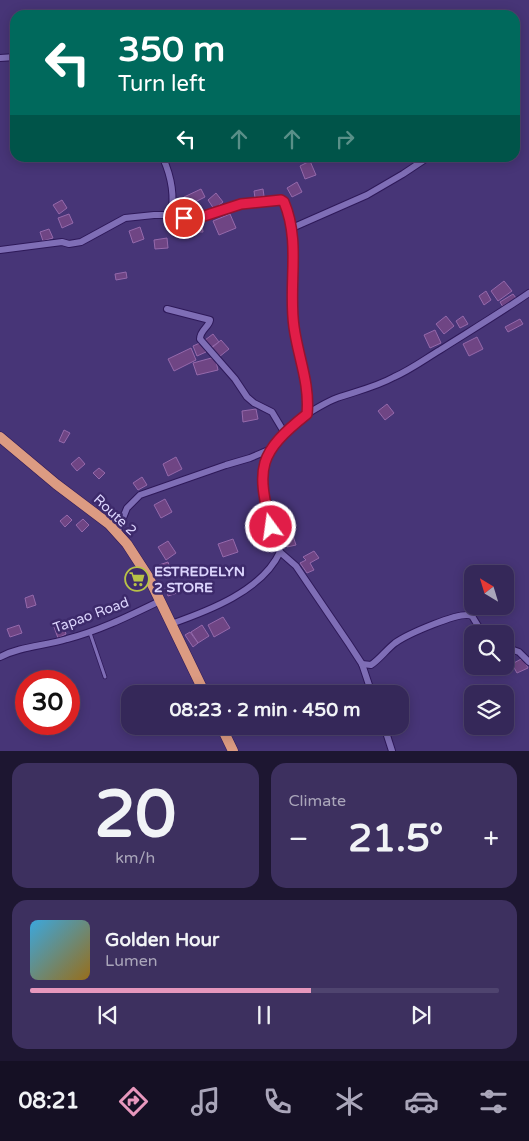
<!DOCTYPE html>
<html lang="en">
<head>
<meta charset="utf-8">
<style>
	body { margin:0; font-family:"Varela Round",sans-serif; background:#3d305f; color:#f1f3f6; height:100vh; display:flex; flex-direction:column; font-size:19px; white-space:nowrap }
	* { box-sizing:border-box; margin:0 }
	p { font-size:16px; color:#aaa6ba }
	.icon { flex:none; width:28px; height:28px; fill:none; stroke:currentColor; stroke-width:2; stroke-linecap:round; stroke-linejoin:round }
	.map { position:relative; height:751px; overflow:hidden }
	.drawer { display:flex; flex-direction:column; gap:12px; padding:12px; background:#1d1631; flex:1 }
	.drawer>* { flex:none }
	.hud { position:absolute; left:10px; top:10px; width:510px; height:152px; border-radius:15px; box-shadow:0 2px 12px #0003,0 0 0 1px #4f446f; background:#00695c; color:#fff; overflow:hidden }
	.needle { width:32px; rotate:322deg }
	.tools { position:absolute; left:464px; top:565px; display:grid; gap:10px }
	.tools a { display:grid; place-items:center; width:50px; height:50px; border-radius:10px; background:#352859; box-shadow:0 2px 12px #0003,0 0 0 1px #4f446f; font-size:25px }
	.speed { position:absolute; left:15px; top:670px; display:flex; gap:10px; font-size:25px; font-weight:700; text-align:center }
	.speed>* { display:grid; place-content:center; width:65px; height:65px; border-radius:50%; background:#352859; box-shadow:0 2px 12px #0003,0 0 0 1px #4f446f; line-height:1 }
	.speed .limit { border:8px solid #d22; background:#fff; color:#111 }
	.pin { position:absolute; display:grid; place-items:center; width:42px; height:42px; color:#fff; margin:-21px; border:2px solid #fff; border-radius:50%; box-shadow:0 1px 5px #0007 }
	.me { position:absolute; width:55px; margin:-28px; rotate:346deg; stroke-linejoin:round; filter:drop-shadow(0 0 4px #0008) }
	.turn { display:flex; align-items:center; gap:18px; height:105px; padding:0 25px; font-size:22px }
	.turn .icon { width:65px; height:65px; stroke-width:2.5 }
	.turn b { display:block; font-size:35px; line-height:42px }
	.lanes { display:flex; align-items:center; height:48px; padding:0 25px; background:#0003; justify-content:center; gap:25px; direction:ltr }
	.lanes .off { opacity:.35 }
	.big { font-size:38px; font-weight:700; line-height:1.1 }
	.drawer .widget { flex:1; display:flex; flex-direction:column; justify-content:center; gap:8px; min-width:0; padding:0 18px; border-radius:15px; background:#3d305f }
	.drawer .dial { align-items:center; gap:0 }
	.dial b { font-size:65px; line-height:1 }
	.song { display:flex; align-items:center; gap:15px }
	.cover { width:60px; height:60px; border-radius:8px; background:linear-gradient(135deg,hsl(200 70% 55%),hsl(40 70% 35%)) }
	.played { height:5px; border-radius:2px; background:linear-gradient(90deg,#e797bd 60%,#4f446f 60%) }
	.keys { display:flex; justify-content:space-around; direction:ltr }
	.heat { display:flex; justify-content:space-between; align-items:center; font-size:28px; direction:ltr }
	.drawer .tiles { flex:1; display:grid; gap:12px; grid-template-columns:1fr 1fr }
	.widget:last-child { grid-column:span 2 }
	.trip { position:absolute; left:121px; top:685px; width:288px; height:50px; border-radius:15px; background:#352859; box-shadow:0 2px 12px #0003,0 0 0 1px #4f446f; font-weight:700; line-height:50px; text-align:center }
	.dock { display:flex; height:80px; justify-content:space-around; align-items:center; background:#151024; color:#aaa6ba }
	.dock .icon { width:35px; height:35px }
	.dock .active { color:#e797bd }
	.dock b { font-size:22px; color:#f1f3f6 }
	.map>svg:first-child { display:block }
	.building { fill:#6f4584; stroke:#9569ab }
	.lines { fill:none; stroke-linecap:round; stroke-linejoin:round }
	.service-casing { stroke:#2e1959; stroke-width:4.5 }
	.minor-casing { stroke:#2e1959; stroke-width:8 }
	.trunk-casing { stroke:#2e1959; stroke-width:11 }
	.service { stroke:#7f6eb6; stroke-width:3 }
	.minor { stroke:#7f6eb6; stroke-width:6 }
	.trunk { stroke:#dc9b82; stroke-width:10 }
	.route-casing { stroke:#92132f; stroke-width:12 }
	.route { stroke:#e11d48; stroke-width:9 }
	.labels { text-anchor:middle; dominant-baseline:central; stroke-width:5; stroke-linejoin:round; paint-order:stroke }
	.street-label { font-size:14px; fill:#dcd5fd; stroke:#3d2a6b }
	.poi-label { font-size:14px; font-weight:bold; fill:#dcd5fd; stroke:#3d2a6b; text-anchor:start }
</style>
</head>
<body>
<div class="map">
<svg width="529" height="751" viewBox="0 0 529 751">
	<rect width="100%" height="100%" fill="#473577"/>
	<!-- building -->
	<g class="building">
		<path d="M310,161L316,175L305,179L300,166Z"/>
		<path d="M297,182L302,192L292,197L287,188Z"/>
		<path d="M201,189L205,197L189,205L184,197Z"/>
		<path d="M263,189L264,196L255,198L254,191Z"/>
		<path d="M216,193L223,202L214,209L208,200Z"/>
		<path d="M62,200L67,208L59,214L53,205Z"/>
		<path d="M69,214L73,223L62,228L58,218Z"/>
		<path d="M230,214L236,228L219,235L213,221Z"/>
		<path d="M183,225H202L203,232H182Z"/>
		<path d="M140,227L144,239L133,243L129,231Z"/>
		<path d="M49,229L53,238L43,241L40,232Z"/>
		<path d="M167,238L168,248L155,249L154,240Z"/>
		<path d="M126,272L127,278L116,280L115,274Z"/>
		<path d="M504,281L512,291L498,301L491,291Z"/>
		<path d="M486,291L491,300L484,305L479,296Z"/>
		<path d="M513,294L516,298L503,307L500,302Z"/>
		<path d="M446,316L454,326L444,334L436,324Z"/>
		<path d="M463,316L468,324L460,328L456,321Z"/>
		<path d="M520,319L523,324L508,332L505,327Z"/>
		<path d="M435,330L441,343L430,348L424,335Z"/>
		<path d="M213,334L219,342L210,348L205,340Z"/>
		<path d="M477,337L483,349L469,356L463,344Z"/>
		<path d="M221,340L229,349L219,357L212,348Z"/>
		<path d="M202,342L206,352L197,356L193,346Z"/>
		<path d="M191,348L196,360L174,371L168,359Z"/>
		<path d="M215,357L218,370L197,375L193,363Z"/>
		<path d="M387,404L394,413L385,420L378,411Z"/>
		<path d="M256,409L258,419L243,422L242,411Z"/>
		<path d="M64,430L70,433L64,443L59,441Z"/>
		<path d="M79,457L85,464L77,471L71,464Z"/>
		<path d="M176,457L182,469L168,476L163,464Z"/>
		<path d="M99,468L105,473L99,479L93,473Z"/>
		<path d="M142,477L147,485L138,490L133,483Z"/>
		<path d="M165,499L172,512L161,518L154,505Z"/>
		<path d="M284,514L287,524L279,526L276,516Z"/>
		<path d="M67,515L72,520L65,527L60,521Z"/>
		<path d="M83,519L89,525L82,532L76,525Z"/>
		<path d="M293,536L296,545L287,547L285,539Z"/>
		<path d="M233,539L238,552L223,557L218,544Z"/>
		<path d="M168,541L176,553L166,560L158,547Z"/>
		<path d="M314,551L319,558L310,563L314,570L307,573L300,563L306,560L303,557Z"/>
		<path d="M168,562L171,571L162,574L159,565Z"/>
		<path d="M177,584L180,592L168,596L165,588Z"/>
		<path d="M33,595L36,605L27,608L25,598Z"/>
		<path d="M223,617L230,628L214,637L208,625Z"/>
		<path d="M63,624L66,634L58,638L54,627Z"/>
		<path d="M19,625L22,633L10,637L7,629Z"/>
		<path d="M202,625L209,636L198,643L191,632Z"/>
		<path d="M190,632L198,643L193,647L185,635Z"/>
		<path d="M523,658L528,668L517,673L512,664Z"/>
	</g>
	<g class="lines">
		<!-- service casing -->
		<g class="service-casing">
			<path id="service" d="M90,633L105,677"/>
		</g>
		<!-- minor casing -->
		<g class="minor-casing">
			<g id="minor">
				<path d="M0,58L15,57"/>
				<path d="M163,158C171,176 175,195 171,215"/>
				<path d="M292,228L367,195L403,174L427,158"/>
				<path d="M0,250L62,242L69,244L81,242L125,218L154,215H171L184,218L201,217L241,204L283,201C297,220 293,249 292,272C291,290 292,308 294,326C298,357 310,381 307,414"/>
				<path d="M167,309L210,320C209,327 200,330 200,339L235,379L247,397L254,403L272,412L284,432"/>
				<path d="M117,533L127,508L140,495L226,465L250,458L271,449"/>
				<path d="M280,552L296,566L349,644L362,664L372,694"/>
				<path d="M171,624C208,611 262,591 280,552C261,499 246,460 298,420C310,412 324,403 337,398C357,391 376,387 394,377C410,370 425,359 440,350C470,331 500,313 529,293"/>
				<path d="M505,647L519,652L529,662"/>
				<path d="M0,657C21,646 45,646 67,639C99,631 131,615 160,601"/>
				<path d="M362,664L371,665C380,659 386,650 395,643C406,635 461,610 472,616L483,634"/>
				<path d="M384,726L392,751"/>
			</g>
		</g>
		<!-- trunk casing -->
		<g class="trunk-casing">
			<g id="trunk">
				<path d="M0,437L56,484L109,524L127,544L149,578L205,694"/>
				<path d="M221,726L233,751"/>
			</g>
		</g>
		<!-- service -->
		<use href="#service" class="service"/>
		<!-- minor -->
		<use href="#minor" class="minor"/>
		<!-- trunk -->
		<use href="#trunk" class="trunk"/>
	</g>
	<g class="lines">
		<!-- route casing -->
		<g class="route-casing">
			<path id="route" d="M184,218L201,217L241,204L281,200L284,202C301,242 288,285 294,327C298,357 310,383 307,414C258,453 256,467 271,527"/>
		</g>
		<!-- route -->
		<use href="#route" class="route"/>
	</g>
	<!-- icons -->
	<defs>
		<g id="supermarket-ring" transform="scale(1.25)"><circle r="9.5" fill="#3d2a6b" stroke="#b8c147" stroke-width="1.5"/><path d="M-6-5.5h2.5l.6 2H6L4.5 2H-2.5L-4.4-4H-6ZM-1.5 3.2a1.3 1.3 0 1 0 .1 0ZM3 3.2a1.3 1.3 0 1 0 .1 0Z" fill="#b8c147"/></g>
	</defs>
	<g fill-rule="evenodd">
		<use href="#supermarket-ring" x="137" y="579"/>
	</g>
	<g class="labels">
		<!-- street labels -->
		<g class="street-label">
			<text transform="translate(115 515) rotate(43)">Route 2</text>
			<text transform="translate(91 615) rotate(-20)">Tapao Road</text>
		</g>
		<!-- poi labels -->
		<g class="poi-label">
			<text x="154" y="571">ESTREDELYN<tspan x="154" dy="16">2 STORE</tspan></text>
		</g>
	</g>
</svg>
<div class="tools">
<a><svg class="needle" viewBox="-14 -14 28 28"><path d="M0-13l5 13h-10z" fill="#e53935"/><path d="M0 13l5-13h-10z" fill="#aaa6ba"/></svg></a>
<a><svg class="icon" aria-label="search" viewBox="0 0 24 24"><circle cx="10" cy="10" r="6"/><path d="M15 15l6 6"/></svg></a>
<a><svg class="icon" aria-label="layers" viewBox="0 0 24 24"><path d="M12 4l9 5-9 5-9-5zM3 14l9 5 9-5"/></svg></a>
</div>
<div class="speed"><div class="limit">30</div></div>
<div class="pin" style="left:184px;top:218px;background:#d93025"><svg class="icon" aria-label="arrive" viewBox="0 0 24 24"><path d="M6 21V4h12l-3 4 3 4H6"/></svg></div>
<svg class="me" style="left:271px;top:527px" viewBox="-20 -20 40 40"><circle r="17" fill="#e11d48" stroke="#fff" stroke-width="3"/><path d="M0-11L8 9 0 5-8 9z" fill="#fff"/></svg>
<div class="trip">08:23 · 2 min · 450 m</div>
<div class="hud">
<div class="turn"><svg class="icon" aria-label="left" viewBox="0 0 24 24"><path d="M17 20v-9H6M10 6l-5 5 5 5"/></svg><div><b>350 m</b>Turn left</div></div>
<div class="lanes"><svg class="icon" aria-label="left" viewBox="0 0 24 24"><path d="M17 20v-9H6M10 6l-5 5 5 5"/></svg><svg class="icon off" aria-label="ahead" viewBox="0 0 24 24"><path d="M12 20V5M6 11l6-6 6 6"/></svg><svg class="icon off" aria-label="ahead" viewBox="0 0 24 24"><path d="M12 20V5M6 11l6-6 6 6"/></svg><svg class="icon off" aria-label="right" viewBox="0 0 24 24"><path d="M7 20v-9h11M14 6l5 5-5 5"/></svg></div>
</div>
</div>
<section class="drawer">
<div class="tiles">
<div class="widget dial"><b>20</b><p>km/h</p></div>
<div class="widget"><p>Climate</p>
<div class="heat"><a>−</a><b class="big">21.5°</b><a>+</a></div>
</div>
<div class="widget">
<div class="song"><i class="cover"></i><div><b>Golden Hour</b><p>Lumen</p></div></div>
<div class="played"></div>
<div class="keys"><svg class="icon" aria-label="previous" viewBox="0 0 24 24"><path d="M18 5L8 12l10 7zM5 5v14"/></svg><svg class="icon" aria-label="pause" viewBox="0 0 24 24"><path d="M8 5v14M16 5v14"/></svg><svg class="icon" aria-label="next" viewBox="0 0 24 24"><path d="M6 5l10 7-10 7zM19 5v14"/></svg></div>
</div>
</div>
</section>
<nav class="dock">
<b>08:21</b>
<svg class="icon active" aria-label="directions" viewBox="0 0 24 24"><path d="M12 3l9 9-9 9-9-9zM9 14v-3h6M13 9l2 2-2 2"/></svg>
<svg class="icon" aria-label="music" viewBox="0 0 24 24"><path d="M9 18V5l10-2v13"/><circle cx="6" cy="18" r="3"/><circle cx="16" cy="16" r="3"/></svg>
<svg class="icon" aria-label="phone" viewBox="0 0 24 24"><path d="M5 4h4l2 5-3 2q2 4 5 5l2-3 5 2v4C11 20 4 13 5 4z"/></svg>
<svg class="icon" aria-label="climate" viewBox="0 0 24 24"><path d="M12 3v18M4 7l16 10M4 17L20 7"/></svg>
<svg class="icon" aria-label="car" viewBox="0 0 24 24"><path d="M5 17H2v-5l4-1 3-4h7l3 4 3 1v5h-3M9 17h6M6 11h13"/><circle cx="7" cy="17" r="2"/><circle cx="17" cy="17" r="2"/></svg>
<svg class="icon" aria-label="filters" viewBox="0 0 24 24"><path d="M4 7h16M4 17h16"/><circle cx="9" cy="7" r="2"/><circle cx="15" cy="17" r="2"/></svg>
</nav>
</body>
</html>
